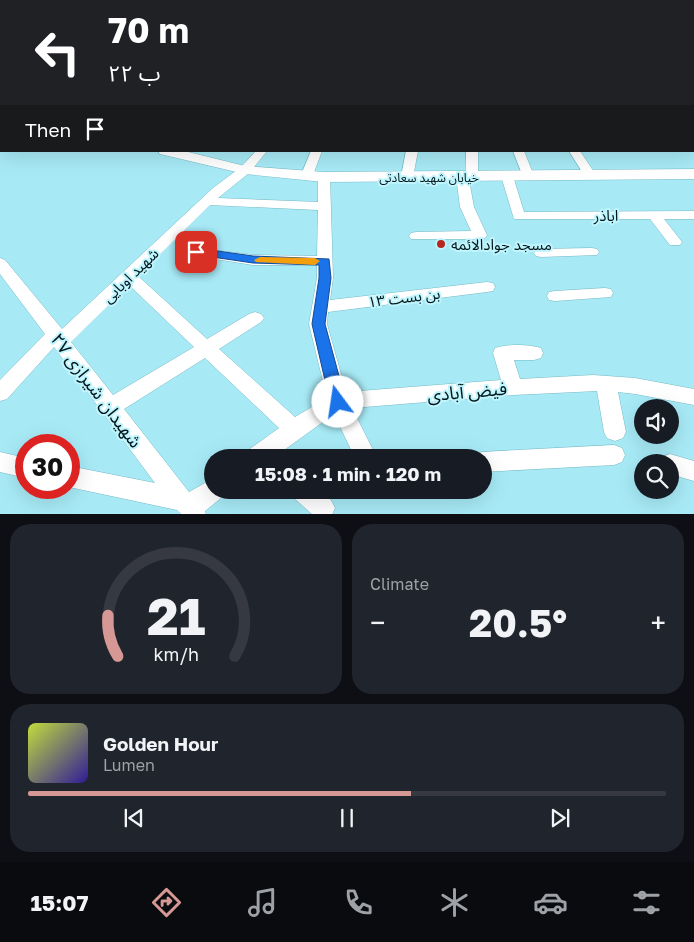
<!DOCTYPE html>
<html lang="en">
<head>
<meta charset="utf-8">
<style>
	body { margin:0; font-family:"Golos Text","Noto Sans Arabic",sans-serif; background:#20242c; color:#f1f3f6; height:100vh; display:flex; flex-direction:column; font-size:19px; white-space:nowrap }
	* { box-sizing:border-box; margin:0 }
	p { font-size:16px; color:#9ea1a6 }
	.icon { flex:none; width:28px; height:28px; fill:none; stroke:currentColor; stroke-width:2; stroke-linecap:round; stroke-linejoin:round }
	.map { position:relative; height:514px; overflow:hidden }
	.drawer { display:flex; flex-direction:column; gap:10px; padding:10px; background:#0d0f14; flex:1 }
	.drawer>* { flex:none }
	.hud { position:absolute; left:0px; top:0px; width:695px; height:152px; box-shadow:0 5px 20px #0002; background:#202124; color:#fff; overflow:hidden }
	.controls { position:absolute; left:634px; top:399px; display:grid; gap:10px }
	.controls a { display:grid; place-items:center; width:45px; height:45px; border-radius:50%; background:#171b24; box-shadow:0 5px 20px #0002; font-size:25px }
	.speed { position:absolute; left:15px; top:434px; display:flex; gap:10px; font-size:25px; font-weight:700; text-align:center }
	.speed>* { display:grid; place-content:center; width:65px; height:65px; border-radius:50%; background:#171b24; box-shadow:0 5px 20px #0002; line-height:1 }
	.speed .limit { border:8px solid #d22; background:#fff; color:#111 }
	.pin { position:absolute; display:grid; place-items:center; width:42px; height:42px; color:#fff; margin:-21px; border-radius:10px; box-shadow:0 2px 8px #0006 }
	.me { position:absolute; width:55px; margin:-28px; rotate:346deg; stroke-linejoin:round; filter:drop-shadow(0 0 4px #0008) }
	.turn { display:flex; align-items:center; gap:18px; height:105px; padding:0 25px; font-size:22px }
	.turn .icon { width:65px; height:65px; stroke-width:2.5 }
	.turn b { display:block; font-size:35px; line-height:42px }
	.then { display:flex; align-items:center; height:48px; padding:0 25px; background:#0003; gap:10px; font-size:19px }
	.big { font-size:38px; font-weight:700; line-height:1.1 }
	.drawer .card { flex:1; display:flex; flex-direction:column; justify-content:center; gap:8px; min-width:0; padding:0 18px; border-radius:20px; background:#20242c }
	.drawer .dial { align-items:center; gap:0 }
	.dial svg { height:130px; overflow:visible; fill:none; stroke:#363941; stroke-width:7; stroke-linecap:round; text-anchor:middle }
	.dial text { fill:#f1f3f6; stroke:none }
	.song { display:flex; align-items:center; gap:15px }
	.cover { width:60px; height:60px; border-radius:8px; background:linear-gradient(135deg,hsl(70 70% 55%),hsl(250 70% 35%)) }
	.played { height:5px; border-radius:2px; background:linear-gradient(90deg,#d69894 60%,#363941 60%) }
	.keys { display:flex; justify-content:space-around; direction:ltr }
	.heat { display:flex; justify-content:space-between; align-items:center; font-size:28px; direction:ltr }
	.drawer .tiles { flex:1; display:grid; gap:10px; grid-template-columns:1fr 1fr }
	.card:last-child { grid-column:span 2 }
	.trip { position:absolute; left:204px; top:449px; width:288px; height:50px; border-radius:25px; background:#171b24; box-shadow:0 5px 20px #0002; font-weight:700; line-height:50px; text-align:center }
	.dock { display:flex; height:80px; justify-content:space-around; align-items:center; background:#090b0e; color:#9ea1a6 }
	.dock .icon { width:35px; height:35px }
	.dock .selected { color:#d69894 }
	.dock b { font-size:22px; color:#f1f3f6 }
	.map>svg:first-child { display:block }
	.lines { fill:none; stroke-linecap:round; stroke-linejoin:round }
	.minor-casing { stroke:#78bac5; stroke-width:1 }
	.tertiary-casing { stroke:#78bac5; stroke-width:1 }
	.minor { fill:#fff; fill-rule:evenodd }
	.tertiary { fill:#fff; fill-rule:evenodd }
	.route { fill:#1a73e8; stroke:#114b97 }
	.slow { fill:#f59e0b }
	.poi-dot { fill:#b6281d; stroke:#c0f5fe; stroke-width:2 }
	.labels { text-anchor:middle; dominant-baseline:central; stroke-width:4; stroke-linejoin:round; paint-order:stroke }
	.far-street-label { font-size:12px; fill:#00161a; stroke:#c0f5fe }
	.street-label { font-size:15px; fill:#00161a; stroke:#c0f5fe }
	.poi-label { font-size:15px; fill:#00161a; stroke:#c0f5fe; text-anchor:start }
	.near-street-label { font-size:18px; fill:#00161a; stroke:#c0f5fe }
</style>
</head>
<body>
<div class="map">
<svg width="694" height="515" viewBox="0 0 694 515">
	<rect width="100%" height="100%" fill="#a7eaf6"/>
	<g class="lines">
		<!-- minor casing -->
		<g class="minor-casing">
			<g id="minor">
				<path d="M36,0H49L50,1H37Z"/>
				<rect x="217" y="0" width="6" height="1"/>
				<path d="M286,0H292L293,1H287Z"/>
				<rect x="317" y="0" width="6" height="1"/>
				<path d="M367,0H373L374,1H368Z"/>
				<path d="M394,0H400L401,1H395Z"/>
				<path d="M454,0H498L453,1Z"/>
				<path d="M656,0H664L665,1H657Z"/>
				<rect x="0" y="10" width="1" height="4"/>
				<path d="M256,151H267L249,173L218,198L318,202V177L324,173L330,177L333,278L330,300L487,282L493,283L495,287L493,291L487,292L328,312L327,324L346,392L501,380L493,353L495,348C508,344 528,344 541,348L543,353L541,358L534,360H514L520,379L593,375L635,378L694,389V405L635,394L618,392L626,432L623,438L615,441L607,438L604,432L597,391L513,395L352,408L377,458H355L334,414L273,458H244L247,451L279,428L205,358L124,409L189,492L212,479V490H225L221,498L205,511L206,515H182L177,510L69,487V466L155,483L54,347L7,399L0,401V380L45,334L0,274V258L5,260L62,329L213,188L241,167ZM210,205L318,210L317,256L253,255L196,248L191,249L189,252L191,255L196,256L253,265H317V278L309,324L327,398L295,417L219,349L261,322L264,318L261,314L255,312L249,314L207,339L138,276ZM129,285L194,347L113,395L71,342Z"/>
				<path d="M311,151H322L313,175L307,179L301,175Z"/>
				<path d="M406,151H418L413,177L407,181L401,177Z"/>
				<path d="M466,151H478V177L476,180H469L474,207L487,235L485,238L480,239H411L409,236L411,233L416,232L471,231L460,207L456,176L458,173H466Z"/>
				<path d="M513,151H524L534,176L532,179H524Z"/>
				<path d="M569,151H580L596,175L594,178H586Z"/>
				<path d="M507,172L513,176L524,212L694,211V219H664L682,242L680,245H670L650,219H514L501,176Z"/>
				<path d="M592,248L597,249L599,252L597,255L541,257L536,256L534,253L536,250L541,249Z"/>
				<path d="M605,288L611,289L613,293L611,297L555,301L549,300L547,296L549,292L555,291Z"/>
				<path d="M614,445L622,448L625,455L622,462L614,465L482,472V458H473L474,455L482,452Z"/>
				<path d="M0,452L26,458V478L0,472Z"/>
				<path d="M670,454L694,461V481L670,474V462H659L662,457Z"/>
				<path d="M290,490C311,490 326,486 335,508L332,515H313L294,498Z"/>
			</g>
		</g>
		<!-- tertiary casing -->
		<g class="tertiary-casing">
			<g id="tertiary">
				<rect x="0" y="44" width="1" height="6"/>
				<rect x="0" y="122" width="1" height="8"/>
				<path d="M158,151H184L245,166L324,172L694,169V179L324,182L245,174L160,154Z"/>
			</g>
		</g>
		<!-- minor -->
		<use href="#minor" class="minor"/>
		<!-- tertiary -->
		<use href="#tertiary" class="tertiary"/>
	</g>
	<!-- route -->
	<path class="route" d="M196,248L253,256L329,259L331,278L325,324L346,402L344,406L338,408L333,406L330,402L312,324L319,278V265L253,263L192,254L190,252Z"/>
	<!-- slow -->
	<path class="slow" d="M260,257L315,258L320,261L315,265L256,262L254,260Z"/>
	<!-- markers -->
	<circle class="poi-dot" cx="441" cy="244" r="5"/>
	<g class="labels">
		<!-- far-street labels -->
		<g class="far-street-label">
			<text x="429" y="177">خیابان شهید سعادتی</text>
		</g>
		<!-- street labels -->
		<g class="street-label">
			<text x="606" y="215">اباذر</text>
			<text transform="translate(130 275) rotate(-44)">شهید اوبایی</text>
			<text transform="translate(404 297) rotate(-7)">بن بست ۱۳</text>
		</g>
		<!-- poi labels -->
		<g class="poi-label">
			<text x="451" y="244">مسجد جوادالائمه</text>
		</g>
		<!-- near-street labels -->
		<g class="near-street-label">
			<text transform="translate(97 390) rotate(53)">شهیدان شیرازی ۲۷</text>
			<text transform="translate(467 391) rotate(-5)">فیض آبادی</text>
		</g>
	</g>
</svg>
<div class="controls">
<a><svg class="icon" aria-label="sound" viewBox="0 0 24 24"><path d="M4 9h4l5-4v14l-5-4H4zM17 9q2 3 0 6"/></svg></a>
<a><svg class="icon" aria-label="search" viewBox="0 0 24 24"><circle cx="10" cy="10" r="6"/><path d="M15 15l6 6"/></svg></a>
</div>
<div class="speed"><div class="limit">30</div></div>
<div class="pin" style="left:196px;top:252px;background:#d93025"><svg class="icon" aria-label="arrive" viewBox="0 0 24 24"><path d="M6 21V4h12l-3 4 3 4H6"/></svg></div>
<svg class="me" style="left:338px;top:402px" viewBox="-20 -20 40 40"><circle r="19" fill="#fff"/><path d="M0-13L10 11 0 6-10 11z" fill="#1a73e8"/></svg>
<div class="trip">15:08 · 1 min · 120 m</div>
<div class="hud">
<div class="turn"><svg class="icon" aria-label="left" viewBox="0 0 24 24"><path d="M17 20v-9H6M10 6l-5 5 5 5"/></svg><div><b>70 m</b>ب ۲۲</div></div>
<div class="then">Then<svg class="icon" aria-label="arrive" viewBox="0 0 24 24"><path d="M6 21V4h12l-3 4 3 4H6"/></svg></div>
</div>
</div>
<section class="drawer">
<div class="tiles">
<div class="card dial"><svg viewBox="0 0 100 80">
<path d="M14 69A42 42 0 1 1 86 69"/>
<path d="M14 69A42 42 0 0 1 8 44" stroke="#d69894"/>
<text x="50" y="56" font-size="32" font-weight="700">21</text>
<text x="50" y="72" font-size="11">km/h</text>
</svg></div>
<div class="card"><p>Climate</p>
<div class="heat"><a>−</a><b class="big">20.5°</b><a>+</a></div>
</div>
<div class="card">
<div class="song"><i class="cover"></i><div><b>Golden Hour</b><p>Lumen</p></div></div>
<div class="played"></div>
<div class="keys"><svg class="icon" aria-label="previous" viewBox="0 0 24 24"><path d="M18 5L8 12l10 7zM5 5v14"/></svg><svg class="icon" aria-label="pause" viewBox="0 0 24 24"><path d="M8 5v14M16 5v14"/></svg><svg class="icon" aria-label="next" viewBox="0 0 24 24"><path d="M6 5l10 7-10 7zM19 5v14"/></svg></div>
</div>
</div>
</section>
<nav class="dock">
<b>15:07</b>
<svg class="icon selected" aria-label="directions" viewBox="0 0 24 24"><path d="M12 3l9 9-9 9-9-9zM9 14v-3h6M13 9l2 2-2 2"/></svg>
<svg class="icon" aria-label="music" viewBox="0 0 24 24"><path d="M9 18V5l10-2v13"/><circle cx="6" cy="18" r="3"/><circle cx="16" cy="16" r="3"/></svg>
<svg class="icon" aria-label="phone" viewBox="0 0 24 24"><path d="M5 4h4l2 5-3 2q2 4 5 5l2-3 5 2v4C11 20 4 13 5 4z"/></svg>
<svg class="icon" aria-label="climate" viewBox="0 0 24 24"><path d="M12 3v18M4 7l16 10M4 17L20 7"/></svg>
<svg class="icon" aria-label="car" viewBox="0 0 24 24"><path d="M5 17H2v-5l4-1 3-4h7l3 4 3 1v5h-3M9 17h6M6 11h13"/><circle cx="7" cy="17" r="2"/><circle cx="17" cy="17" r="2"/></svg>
<svg class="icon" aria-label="filters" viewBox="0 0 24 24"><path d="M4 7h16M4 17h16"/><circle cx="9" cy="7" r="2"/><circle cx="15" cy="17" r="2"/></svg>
</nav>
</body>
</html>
